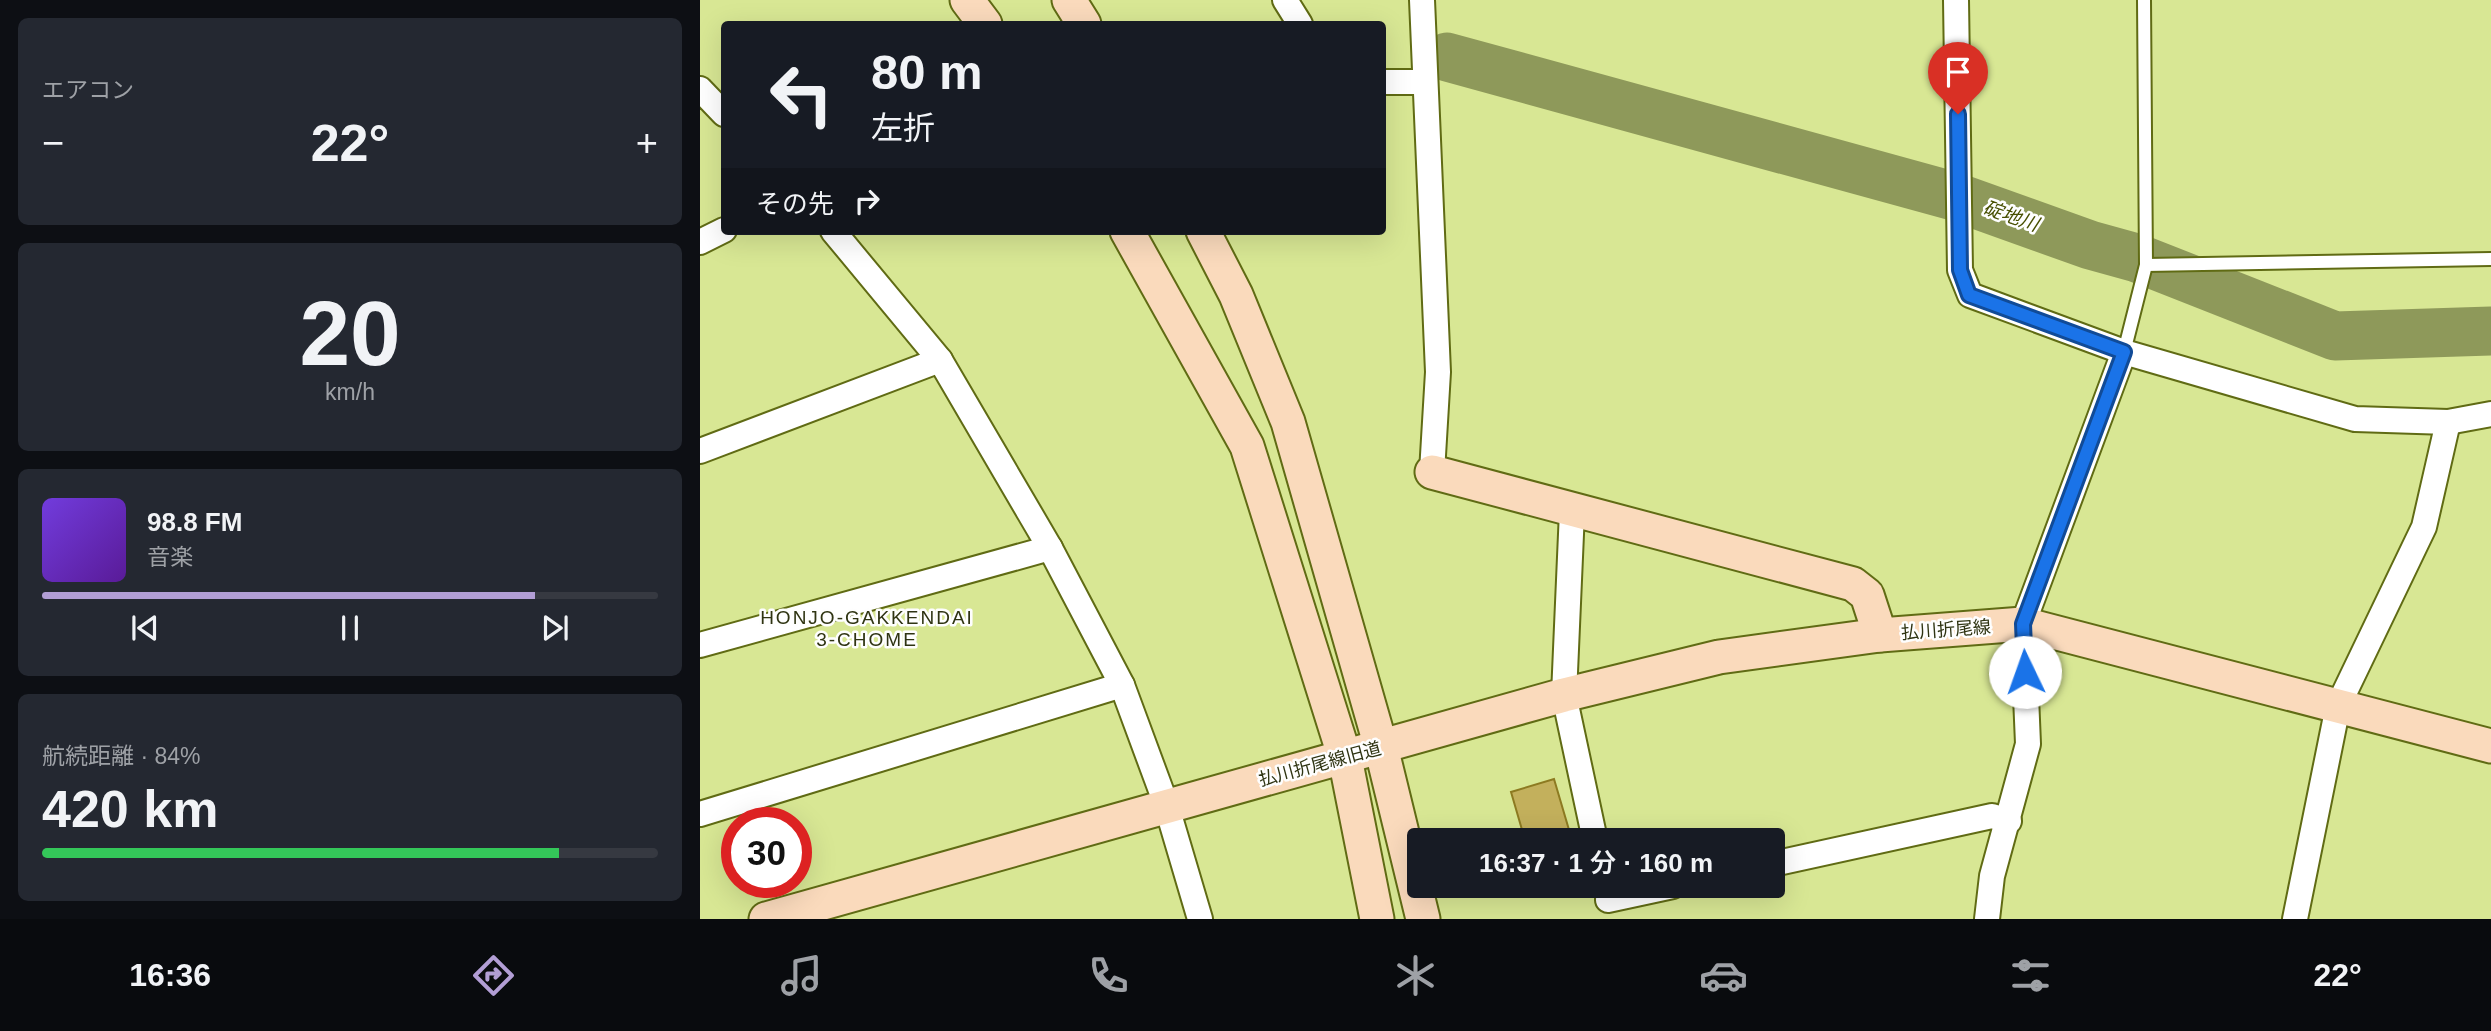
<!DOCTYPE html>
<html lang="ja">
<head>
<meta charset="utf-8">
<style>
	body { margin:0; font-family:Helvetica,"Noto Sans JP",sans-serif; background:#242831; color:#f1f3f6; height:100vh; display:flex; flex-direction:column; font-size:26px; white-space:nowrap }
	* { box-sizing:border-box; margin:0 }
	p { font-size:23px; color:#9ea1a6 }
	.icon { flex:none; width:38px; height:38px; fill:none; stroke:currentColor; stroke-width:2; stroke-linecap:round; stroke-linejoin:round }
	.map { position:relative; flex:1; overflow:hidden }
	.details { display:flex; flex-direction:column; gap:18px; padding:18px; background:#0d0f14; width:700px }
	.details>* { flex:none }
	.banner { position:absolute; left:21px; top:21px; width:665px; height:214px; border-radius:7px; box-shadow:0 7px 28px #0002; background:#171b24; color:#f1f3f6; overflow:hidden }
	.speed { position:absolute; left:21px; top:807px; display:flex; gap:14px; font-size:35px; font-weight:700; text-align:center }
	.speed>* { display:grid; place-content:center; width:91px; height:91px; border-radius:50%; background:#171b24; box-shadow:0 7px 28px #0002; line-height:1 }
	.speed .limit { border:10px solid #d22; background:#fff; color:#111 }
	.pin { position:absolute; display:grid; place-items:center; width:60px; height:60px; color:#fff; margin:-72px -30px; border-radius:50% 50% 50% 0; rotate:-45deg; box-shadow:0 0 7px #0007 }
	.pin .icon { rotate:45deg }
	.me { position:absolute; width:77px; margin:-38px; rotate:357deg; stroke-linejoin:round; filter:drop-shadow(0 0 5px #0008) }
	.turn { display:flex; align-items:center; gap:24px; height:147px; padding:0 35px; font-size:32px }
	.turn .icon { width:91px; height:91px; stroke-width:2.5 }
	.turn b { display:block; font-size:49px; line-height:60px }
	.then { display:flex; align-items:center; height:66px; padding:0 35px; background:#0003; gap:14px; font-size:26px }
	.big { font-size:52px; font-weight:600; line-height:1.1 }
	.details .tile { flex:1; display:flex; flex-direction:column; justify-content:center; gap:10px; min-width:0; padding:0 24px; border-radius:10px; background:#242831 }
	.details .dial { align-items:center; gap:0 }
	.dial b { font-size:91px; line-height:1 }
	.song { display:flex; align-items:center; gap:21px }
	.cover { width:84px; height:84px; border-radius:10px; background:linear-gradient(135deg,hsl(260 70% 55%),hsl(270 70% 35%)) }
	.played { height:7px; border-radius:4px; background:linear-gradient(90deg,#b29ed5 80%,#363941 80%) }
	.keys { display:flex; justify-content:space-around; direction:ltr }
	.heat { display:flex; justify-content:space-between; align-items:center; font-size:38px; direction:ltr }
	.charge { height:10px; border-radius:5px; background:linear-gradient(90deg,#34c759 84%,#363941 0) }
	.trip { position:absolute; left:707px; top:828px; width:378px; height:70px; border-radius:7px; background:#171b24; box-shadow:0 7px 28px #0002; font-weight:600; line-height:70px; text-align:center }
	.tab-bar { display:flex; height:112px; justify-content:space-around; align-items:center; background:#090b0e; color:#9ea1a6 }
	.tab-bar .icon { width:49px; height:49px }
	.tab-bar .current { color:#b29ed5 }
	.tab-bar b { font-size:32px; color:#f1f3f6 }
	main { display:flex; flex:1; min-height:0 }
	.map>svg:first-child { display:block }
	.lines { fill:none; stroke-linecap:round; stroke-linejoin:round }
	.river { stroke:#8e995a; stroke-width:49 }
	.building { fill:#c3b05c; stroke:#8d7a21; stroke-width:2 }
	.lane-casing { stroke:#606b14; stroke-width:16 }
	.street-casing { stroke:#606b14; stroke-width:28 }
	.secondary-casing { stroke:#606b14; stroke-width:37 }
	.lane { stroke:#fff; stroke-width:12 }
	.street { stroke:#fff; stroke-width:24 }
	.secondary { stroke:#fadabc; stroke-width:33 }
	.route-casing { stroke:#114b97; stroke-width:18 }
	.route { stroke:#1a73e8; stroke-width:12 }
	.labels { text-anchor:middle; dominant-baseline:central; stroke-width:5; stroke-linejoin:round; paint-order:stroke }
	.street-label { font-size:18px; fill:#2f3412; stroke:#fefefe }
	.water-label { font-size:19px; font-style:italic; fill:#474f00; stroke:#fefefe }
	.neighbourhood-label { font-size:19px; letter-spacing:2px; fill:#2f3412; stroke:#fefefe }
</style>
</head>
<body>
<main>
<section class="details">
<div class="tile"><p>エアコン</p>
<div class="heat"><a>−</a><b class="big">22°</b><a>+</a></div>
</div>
<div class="tile dial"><b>20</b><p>km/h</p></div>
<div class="tile">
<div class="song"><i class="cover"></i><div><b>98.8 FM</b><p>音楽</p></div></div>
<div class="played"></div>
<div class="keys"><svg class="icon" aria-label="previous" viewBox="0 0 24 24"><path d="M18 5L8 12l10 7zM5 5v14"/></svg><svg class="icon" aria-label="pause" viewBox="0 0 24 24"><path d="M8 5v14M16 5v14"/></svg><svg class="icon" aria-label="next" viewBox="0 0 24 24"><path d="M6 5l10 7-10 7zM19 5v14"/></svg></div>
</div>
<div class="tile"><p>航続距離 · 84%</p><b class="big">420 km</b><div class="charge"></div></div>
</section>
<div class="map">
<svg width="1791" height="919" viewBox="0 0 1791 919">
	<rect width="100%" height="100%" fill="#d8e794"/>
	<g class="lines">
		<!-- river -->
		<path class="river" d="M747,57L1253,196L1390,245L1437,258L1635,336L1791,331"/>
	</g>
	<!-- building -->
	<path class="building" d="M854,779L872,840H825L811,792Z"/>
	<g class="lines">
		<!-- lane casing -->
		<g class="lane-casing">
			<g id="lane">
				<path d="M1446,265L1791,259"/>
				<path d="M1424,352L1446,265L1444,0"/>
			</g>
		</g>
		<!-- street casing -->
		<g class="street-casing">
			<g id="street">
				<path d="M585,0L600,24"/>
				<path d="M722,0L738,372L732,472"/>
				<path d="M1256,0L1260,270L1270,295L1424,352L1655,419L1748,422L1791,414"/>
				<path d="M682,82H724"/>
				<path d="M0,89L24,114"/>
				<path d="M133,231L240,360L350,548L422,685L466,804L500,919"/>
				<path d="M0,242L24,230"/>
				<path d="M0,451L240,360"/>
				<path d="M872,511L864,695L895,840"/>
				<path d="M0,645L350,548"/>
				<path d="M0,814L422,685"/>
				<path d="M1073,864L1292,816L1309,821"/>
				<path d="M908,900L973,886"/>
				<path d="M1287,919L1292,876L1328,744L1323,624L1424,352"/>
				<path d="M1595,919L1638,706L1724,527L1748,422"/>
			</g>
		</g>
		<!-- secondary casing -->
		<g class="secondary-casing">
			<g id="secondary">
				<path d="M267,0L285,24"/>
				<path d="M369,0L384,24"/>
				<path d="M427,231L547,446L645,758L677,919"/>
				<path d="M503,231L536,295L588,422L681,747L723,919"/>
				<path d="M732,472L1153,584L1167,595L1180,635"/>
				<path d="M66,919L864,695L1019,657L1180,635L1323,624L1791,746"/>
			</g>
		</g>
		<!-- lane -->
		<use href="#lane" class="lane"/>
		<!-- street -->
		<use href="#street" class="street"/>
		<!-- secondary -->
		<use href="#secondary" class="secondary"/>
	</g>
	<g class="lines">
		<!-- route casing -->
		<g class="route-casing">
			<path id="route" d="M1258,114L1260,270L1269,295L1424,352L1323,624L1325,672"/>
		</g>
		<!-- route -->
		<use href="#route" class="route"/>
	</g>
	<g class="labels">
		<!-- street labels -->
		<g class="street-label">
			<text transform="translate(1246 630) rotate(-4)">払川折尾線</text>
			<text transform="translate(620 764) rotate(-15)">払川折尾線旧道</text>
		</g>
		<!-- water labels -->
		<g class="water-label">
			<text transform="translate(1311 216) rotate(19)">碇地川</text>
		</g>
		<!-- neighbourhood labels -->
		<g class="neighbourhood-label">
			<text x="167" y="617">HONJO-GAKKENDAI<tspan x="167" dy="22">3-CHOME</tspan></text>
		</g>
	</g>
</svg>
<div class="speed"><div class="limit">30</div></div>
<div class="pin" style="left:1258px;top:114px;background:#d93025"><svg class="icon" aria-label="arrive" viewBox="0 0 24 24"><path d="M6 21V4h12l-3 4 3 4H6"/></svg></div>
<svg class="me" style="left:1325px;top:672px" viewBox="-20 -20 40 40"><circle r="19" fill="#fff"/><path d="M0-13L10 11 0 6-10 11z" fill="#1a73e8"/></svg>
<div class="trip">16:37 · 1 分 · 160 m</div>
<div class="banner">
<div class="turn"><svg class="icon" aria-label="left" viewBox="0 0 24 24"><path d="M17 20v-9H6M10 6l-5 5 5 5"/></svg><div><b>80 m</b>左折</div></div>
<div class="then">その先<svg class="icon" aria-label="right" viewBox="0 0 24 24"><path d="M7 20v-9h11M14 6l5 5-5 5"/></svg></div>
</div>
</div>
</main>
<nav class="tab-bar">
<b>16:36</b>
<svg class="icon current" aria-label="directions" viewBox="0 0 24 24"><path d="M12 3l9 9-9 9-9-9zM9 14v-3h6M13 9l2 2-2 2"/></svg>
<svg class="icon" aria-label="music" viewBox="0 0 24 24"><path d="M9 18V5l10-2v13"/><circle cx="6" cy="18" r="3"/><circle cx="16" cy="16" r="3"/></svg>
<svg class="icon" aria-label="phone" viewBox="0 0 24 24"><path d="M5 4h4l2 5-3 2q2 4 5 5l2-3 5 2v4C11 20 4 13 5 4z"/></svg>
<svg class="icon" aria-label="climate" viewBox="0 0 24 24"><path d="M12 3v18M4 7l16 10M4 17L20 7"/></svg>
<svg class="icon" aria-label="car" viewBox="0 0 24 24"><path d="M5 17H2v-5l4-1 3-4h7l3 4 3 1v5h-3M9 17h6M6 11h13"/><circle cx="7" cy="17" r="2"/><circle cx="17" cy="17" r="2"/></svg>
<svg class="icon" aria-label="filters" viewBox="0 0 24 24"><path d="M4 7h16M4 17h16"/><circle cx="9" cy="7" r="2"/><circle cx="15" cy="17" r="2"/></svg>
<b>22°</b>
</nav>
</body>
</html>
